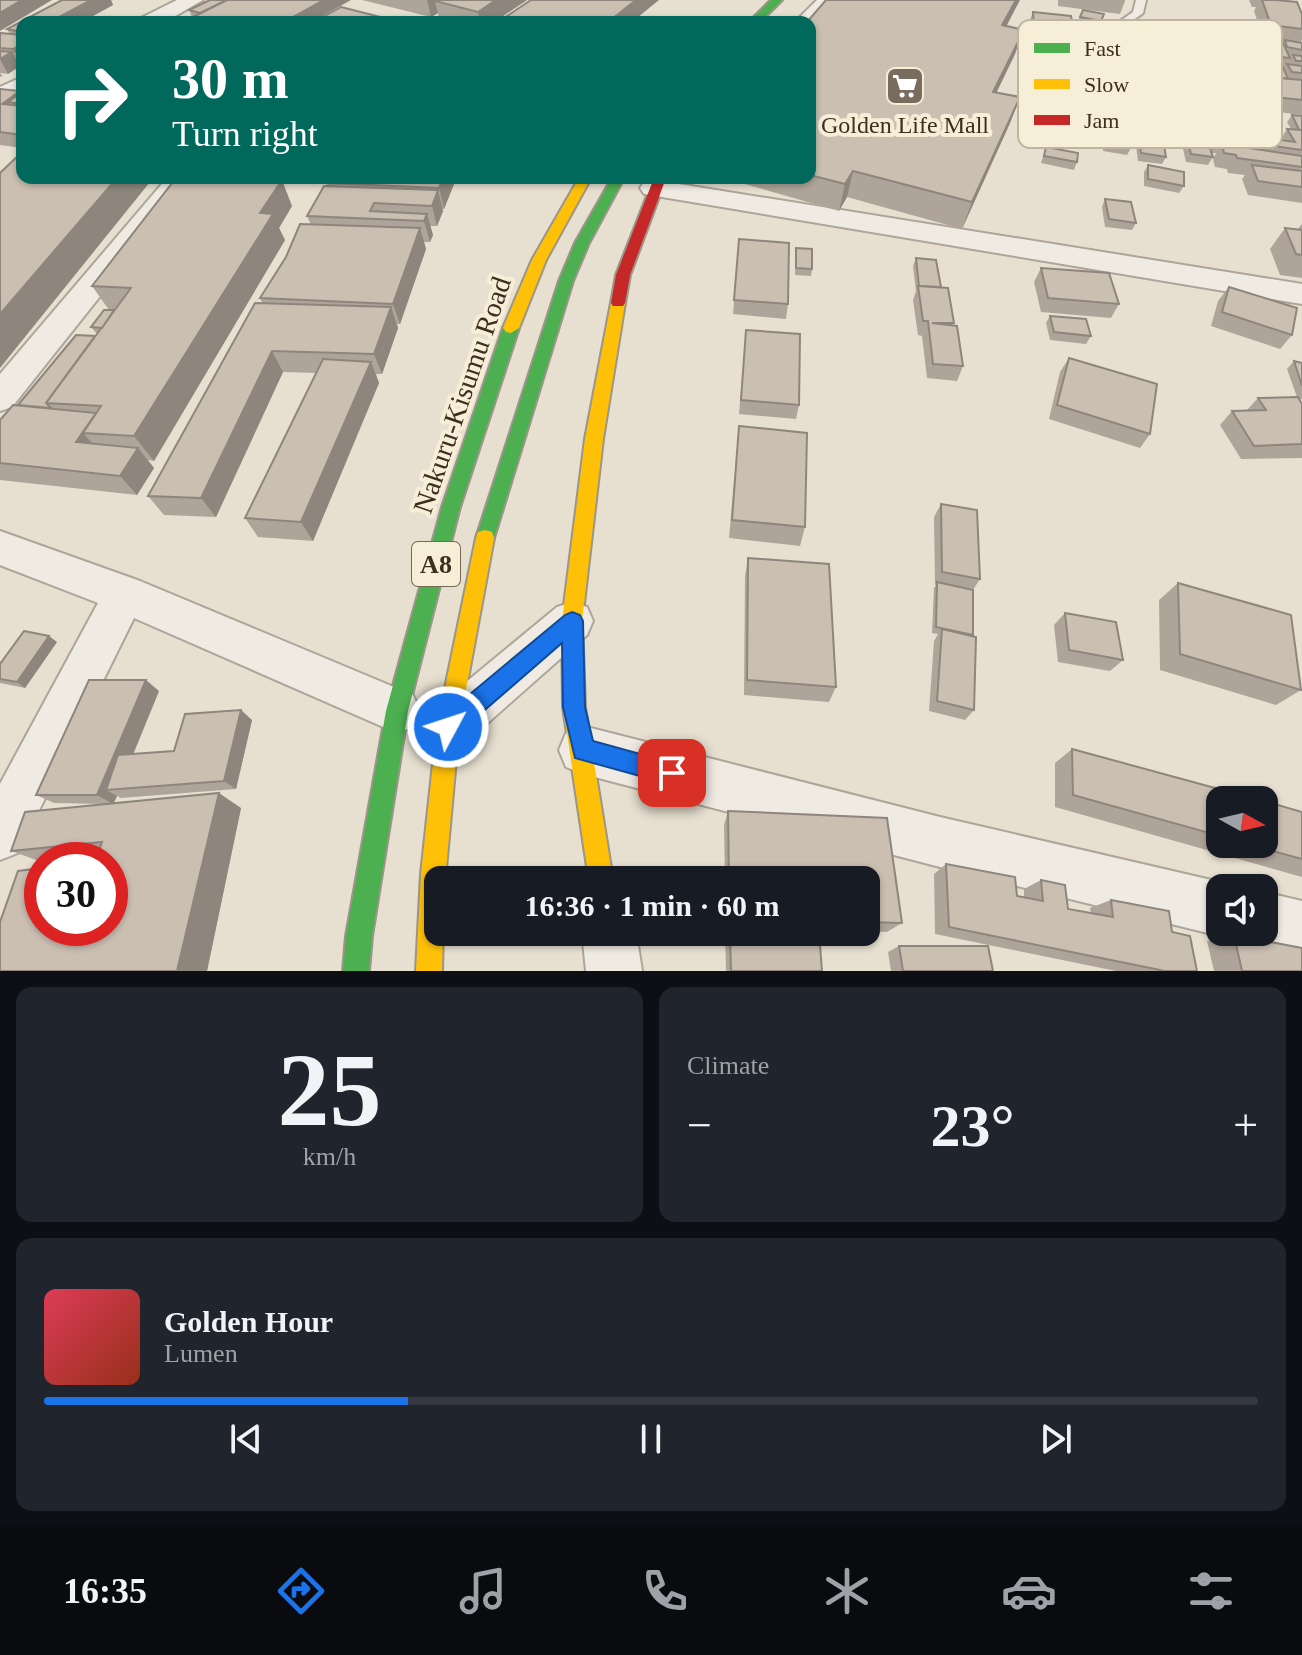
<!DOCTYPE html>
<html lang="en">
<head>
<meta charset="utf-8">
<style>
	body { margin:0; font-family:"Times New Roman",serif; background:#20242c; color:#f1f3f6; height:100vh; display:flex; flex-direction:column; font-size:30px; white-space:nowrap }
	* { box-sizing:border-box; margin:0 }
	p { font-size:26px; color:#9ea1a6 }
	.icon { flex:none; width:44px; height:44px; fill:none; stroke:currentColor; stroke-width:2; stroke-linecap:round; stroke-linejoin:round }
	.map { position:relative; height:971px; overflow:hidden }
	.details { display:flex; flex-direction:column; gap:16px; padding:16px; background:#0d0f14; flex:1 }
	.details>* { flex:none }
	.top-card { position:absolute; left:16px; top:16px; width:800px; height:168px; border-radius:16px; box-shadow:0 2px 6px #0004; background:#00695c; color:#fff; overflow:hidden }
	.needle { width:52px; rotate:98deg }
	.tools { position:absolute; left:1206px; top:786px; display:grid; gap:16px }
	.tools a { display:grid; place-items:center; width:72px; height:72px; border-radius:16px; background:#171b24; box-shadow:0 2px 6px #0004; font-size:40px }
	.speed { position:absolute; left:24px; top:842px; display:flex; gap:16px; font-size:40px; font-weight:700; text-align:center }
	.speed>* { display:grid; place-content:center; width:104px; height:104px; border-radius:50%; background:#171b24; box-shadow:0 2px 6px #0004; line-height:1 }
	.speed .limit { border:12px solid #d22; background:#fff; color:#111 }
	.pin { position:absolute; display:grid; place-items:center; width:68px; height:68px; color:#fff; margin:-34px; border-radius:16px; box-shadow:0 4px 12px #0006 }
	.me { position:absolute; width:88px; margin:-44px; rotate:50deg; stroke-linejoin:round; filter:drop-shadow(0 0 6px #0008) }
	.turn { display:flex; align-items:center; gap:28px; height:168px; padding:0 24px; font-size:36px }
	.turn .icon { width:104px; height:104px; stroke-width:2.5 }
	.turn b { display:block; font-size:56px; line-height:68px }
	.big { font-size:60px; font-weight:800; line-height:1.1 }
	.details .tile { flex:1; display:flex; flex-direction:column; justify-content:center; gap:12px; min-width:0; padding:0 28px; border-radius:16px; background:#20242c }
	.details .dial { align-items:center; gap:0 }
	.dial b { font-size:104px; line-height:1 }
	.song { display:flex; align-items:center; gap:24px }
	.cover { width:96px; height:96px; border-radius:12px; background:linear-gradient(135deg,hsl(350 70% 55%),hsl(10 70% 35%)) }
	.played { height:8px; border-radius:4px; background:linear-gradient(90deg,#1a73e8 30%,#363941 30%) }
	.keys { display:flex; justify-content:space-around; direction:ltr }
	.heat { display:flex; justify-content:space-between; align-items:center; font-size:44px; direction:ltr }
	.details .tiles { flex:1; display:grid; gap:16px; grid-template-columns:1fr 1fr }
	.tile:last-child { grid-column:span 2 }
	.trip { position:absolute; left:424px; top:866px; width:456px; height:80px; border-radius:16px; background:#171b24; box-shadow:0 2px 6px #0004; font-weight:800; line-height:80px; text-align:center }
	.tabs { display:flex; height:128px; justify-content:space-around; align-items:center; background:#090b0e; color:#9ea1a6 }
	.tabs .icon { width:56px; height:56px }
	.tabs .on { color:#1a73e8 }
	.tabs b { font-size:36px; color:#f1f3f6 }
	.map>svg:first-child { display:block }
	.lines { fill:none; stroke-linecap:round; stroke-linejoin:round }
	.lane-casing { stroke:#ada599; stroke-width:4 }
	.street-casing { stroke:#ada599; stroke-width:4 }
	.fast-casing { stroke:#9c958a; stroke-width:4 }
	.slow-casing { stroke:#9c958a; stroke-width:4 }
	.jam-casing { stroke:#9c958a; stroke-width:4 }
	.lane { fill:#efebe3; fill-rule:evenodd }
	.street { fill:#efebe3; fill-rule:evenodd }
	.fast { fill:#4caf50; fill-rule:evenodd }
	.slow { fill:#ffc107; fill-rule:evenodd }
	.jam { fill:#c62828; fill-rule:evenodd }
	.wall { fill:#afa499 }
	.shaded-wall { fill:#8e867d }
	.building { fill:#cbbfb2; stroke:#8e867d; stroke-width:2 }
	.route { fill:#1a73e8; stroke:#114b97; stroke-width:2 }
	.labels { text-anchor:middle; dominant-baseline:central; stroke-width:8; stroke-linejoin:round; paint-order:stroke }
	.far-poi-label { font-size:24px; fill:#3d2e20; stroke:#f7eed8 }
	.shield { fill:#f7eed8; stroke:#756857; stroke-width:2 }
	.shield-label { font-size:26px; font-weight:bold; fill:#3d2e20 }
	.street-label { font-size:28px; fill:#3d2e20; stroke:#f7eed8 }
	.key { fill:#f7eed8; stroke:#bfb4a1; stroke-width:2 }
	.key-label { font-size:22px; fill:#3d2e20 }
</style>
</head>
<body>
<div class="map">
<svg width="1302" height="971" viewBox="0 0 1302 971">
	<rect width="100%" height="100%" fill="#e7e0d1"/>
	<g class="lines">
		<!-- lane casing -->
		<g class="lane-casing">
			<path id="lane" d="M1136,0H1146L1143,13L1115,33L1116,69L1107,71L1105,32L1133,12Z"/>
		</g>
		<!-- street casing -->
		<g class="street-casing">
			<g id="street">
				<path d="M177,0H203L165,22H137L141,18Z"/>
				<path d="M817,0H839L813,26L810,27V22H795Z"/>
				<path d="M22,77V94L0,104V87Z"/>
				<path d="M167,178H194L12,407L0,411V374Z"/>
				<path d="M654,180L1302,284V304L644,194L640,188L644,182Z"/>
				<path d="M0,531L140,581L413,695L420,711L413,727L397,733L134,618L18,853L0,860V784L98,603L0,565Z"/>
				<path d="M572,602L587,607L593,621L587,635L465,743L448,750L431,743L425,727L431,711L557,607Z"/>
				<path d="M583,726L940,817L1220,882L1234,888H1220V932H1229L1220,936L940,867L583,774L566,767L559,750L566,733Z"/>
				<path d="M1264,892L1302,901V955L1245,938L1243,932H1264Z"/>
				<path d="M582,932H636L642,971H586Z"/>
			</g>
		</g>
		<!-- fast casing -->
		<g class="fast-casing">
			<g id="fast">
				<path d="M771,0H782L760,22H749Z"/>
				<path d="M612,178H624L589,243L573,281L494,538L492,544L485,546L478,544L476,538L559,281L575,243Z"/>
				<path d="M511,323L519,328L460,507L408,711L372,936L369,971H343L346,936L386,711L442,507L503,328Z"/>
			</g>
		</g>
		<!-- slow casing -->
		<g class="slow-casing">
			<g id="slow">
				<path d="M579,178H591L546,260L519,328L511,333L506,332L503,328L532,260Z"/>
				<path d="M618,298L625,303L603,439L582,621L585,707L613,880H589L563,707L562,621L585,439L611,303Z"/>
				<path d="M485,530L492,532L494,538L459,727L445,880H438V932H443L442,971H416L421,874L437,727L476,538L478,532Z"/>
			</g>
		</g>
		<!-- jam casing -->
		<g class="jam-casing">
			<path id="jam" d="M654,178H666L630,275L625,303L623,306H613L611,303L616,275Z"/>
		</g>
		<!-- lane -->
		<use href="#lane" class="lane"/>
		<!-- street -->
		<use href="#street" class="street"/>
		<!-- fast -->
		<use href="#fast" class="fast"/>
		<!-- slow -->
		<use href="#slow" class="slow"/>
		<!-- jam -->
		<use href="#jam" class="jam"/>
	</g>
	<!-- wall -->
	<g class="wall">
		<path d="M61,0H111L113,5L82,22H22V63L18,62L20,66L8,74L0,73L3,76L0,77V32L10,34L7,29Z"/>
		<path d="M362,0H527L494,22H448L439,20L438,13L431,17Z"/>
		<path d="M1058,0H1125V1L1120,14L1058,6Z"/>
		<path d="M1249,0H1281L1302,14V40L1301,42L1302,43V115L1262,110L1264,117L1260,124L1230,120L1226,110L1229,107L1180,101L1173,115L1131,110L1127,92L1129,87L1124,72L1125,69L1117,41L1123,28L1132,29L1134,25L1158,36H1167L1164,32L1168,25L1194,42L1191,49L1172,47L1169,41L1172,51L1167,61L1177,80L1175,83L1177,88L1181,79L1186,80L1189,74L1239,85L1251,87L1255,80L1217,76L1213,65L1214,63L1211,55L1218,41L1254,45L1261,32L1254,11L1256,7H1252Z"/>
		<path d="M189,10L312,22L192,17Z"/>
		<path d="M1083,10L1104,14L1098,28L1077,23Z"/>
		<path d="M1033,12L1074,32L1070,41L1095,55L1110,68L1108,72L1118,87L1112,101L1031,89V76L1036,62L1046,64V61L1051,48H1054L1056,44L1029,41L1028,25Z"/>
		<path d="M810,22L1007,26L1015,54L997,92L1020,97L1010,123L962,229L847,197L839,211L724,178H810Z"/>
		<path d="M0,89L22,92V148L0,145Z"/>
		<path d="M1105,112L1113,123L1110,130L1100,129L1101,119Z"/>
		<path d="M1292,115L1302,116V203L1248,195L1242,179L1245,175L1228,173L1227,169L1215,167L1213,159L1216,153H1211L1213,157L1208,165L1186,162L1183,149L1185,147L1183,136L1191,122L1223,132L1280,140L1287,129H1291L1287,122Z"/>
		<path d="M1138,130L1166,157L1162,164L1138,161L1135,138Z"/>
		<path d="M1107,131L1131,148L1127,155L1103,151L1104,138Z"/>
		<path d="M1046,147L1077,162L1074,170L1041,163Z"/>
		<path d="M1148,165L1184,186L1179,193L1144,186V172Z"/>
		<path d="M288,178H312L310,182L289,181Z"/>
		<path d="M456,179L444,209H442L443,211L437,226H430L433,235L430,242H424L426,249L400,324H397L398,328L382,374H376L379,383L313,541L258,537L245,518L316,373L283,372L216,517L164,515L148,496L263,304L260,298L311,225L307,216L327,186L326,183Z"/>
		<path d="M1105,199L1136,223L1132,230L1105,227L1102,207Z"/>
		<path d="M292,206L279,228L285,240L154,461L148,460L154,468L137,495L0,480V420L95,336L97,334L91,327L109,310L92,286Z"/>
		<path d="M1302,224V278L1280,275L1270,249L1285,228L1297,230Z"/>
		<path d="M739,239L788,304L786,319L733,314Z"/>
		<path d="M796,248L812,269L811,276L795,275Z"/>
		<path d="M916,258L941,287L954,323L953,325L963,366L957,381L927,378L922,336L918,335L913,300L916,291L913,266Z"/>
		<path d="M1041,268L1119,304L1111,318L1041,312L1034,282Z"/>
		<path d="M1229,287L1292,335L1280,349L1211,326L1218,301Z"/>
		<path d="M1050,316L1091,336L1086,344L1050,340L1046,323Z"/>
		<path d="M746,330L799,405L796,419L739,414Z"/>
		<path d="M1069,358L1150,434L1140,448L1049,419L1060,372Z"/>
		<path d="M1294,361L1302,363V399H1299L1302,404V458L1241,459L1220,425L1232,411L1247,410L1258,398L1297,397L1287,369Z"/>
		<path d="M739,426L805,527L800,546L729,538Z"/>
		<path d="M941,504L980,579L973,590L972,636L974,710L965,720L929,711L934,641L938,634L932,633L934,588L936,585H935L934,517Z"/>
		<path d="M748,558L836,687L829,702L744,695L745,576Z"/>
		<path d="M1178,583L1301,690L1276,705L1160,670L1159,600Z"/>
		<path d="M1065,613L1123,660L1110,671L1058,662L1054,625Z"/>
		<path d="M57,642L25,688L0,683V664Z"/>
		<path d="M159,691L133,754L174,751L252,720L236,789L121,798L117,796L114,803L241,808L207,971L110,928L97,858L77,860H42V862L11,851L106,804L54,803L36,795Z"/>
		<path d="M1072,749L1220,800V844H1264L1302,812V877L1055,807V763Z"/>
		<path d="M728,811L887,818L902,923L887,932L866,931V880H725L724,825Z"/>
		<path d="M946,864L1017,896L1024,898V889L1041,880L1068,909L1091,913L1090,908L1111,900L1172,932L1197,971H1116L935,934L934,874Z"/>
		<path d="M725,932H819L822,971H726Z"/>
		<path d="M1234,935L1302,971H1214L1207,941Z"/>
		<path d="M899,946L993,971H891L888,952Z"/>
	</g>
	<!-- shaded-wall -->
	<g class="shaded-wall">
		<path d="M23,0H52L0,31V13Z"/>
		<path d="M91,0H111L113,5L82,22H50Z"/>
		<path d="M324,0H351L312,22H284Z"/>
		<path d="M427,0H452L435,1L438,13L431,17Z"/>
		<path d="M496,0H527L494,22H480L478,12Z"/>
		<path d="M636,0H659L632,22H608Z"/>
		<path d="M1016,0H1020L994,50L1002,25Z"/>
		<path d="M1024,30L1015,54L984,117L993,92Z"/>
		<path d="M22,44V63L13,49Z"/>
		<path d="M12,52L20,66L8,74L0,59Z"/>
		<path d="M20,91L22,94L8,102L16,114L2,104Z"/>
		<path d="M1020,97L1010,123L962,229L972,202Z"/>
		<path d="M853,171L847,197L839,211L845,184Z"/>
		<path d="M117,178H148L150,182L0,368V314Z"/>
		<path d="M443,178H455L456,179L444,209L439,188Z"/>
		<path d="M282,180L292,206L279,228L285,240L154,461L134,436L260,213Z"/>
		<path d="M438,190L443,211L437,226L432,206Z"/>
		<path d="M427,214L433,235L430,242L424,221Z"/>
		<path d="M420,228L426,249L400,324L393,304Z"/>
		<path d="M391,307L398,328L382,374L374,354Z"/>
		<path d="M272,351L283,372L216,517L201,498Z"/>
		<path d="M371,362L379,383L313,541L301,522Z"/>
		<path d="M97,413L83,433L100,452L76,442Z"/>
		<path d="M138,448L154,468L137,495L120,476Z"/>
		<path d="M49,636L57,642L25,688L17,682Z"/>
		<path d="M146,680L159,691L119,789L106,790L117,796L113,804L97,795Z"/>
		<path d="M241,710L252,720L236,789L224,781Z"/>
		<path d="M219,793L241,808L207,971H177Z"/>
	</g>
	<!-- building -->
	<g class="building">
		<path d="M0,0H22L0,13Z"/>
		<path d="M62,0H91L50,22H22V32L7,29Z"/>
		<path d="M210,0H227L200,13L189,10Z"/>
		<path d="M227,0H324L284,22H183Z"/>
		<path d="M436,0H496L478,12L435,1Z"/>
		<path d="M531,0H636L608,22H498Z"/>
		<path d="M826,0H1016L1002,25L1024,30L993,92L1020,97L972,202L853,171L845,184L810,175V22H807Z"/>
		<path d="M1262,0H1276L1297,2L1302,14V29L1271,25Z"/>
		<path d="M341,7L400,22H314Z"/>
		<path d="M1083,10L1104,14L1101,21L1080,17Z"/>
		<path d="M1033,12L1071,16L1074,32L1034,28Z"/>
		<path d="M1262,32L1279,34L1290,58L1222,50L1218,41L1268,47Z"/>
		<path d="M0,33L22,35V44L13,49L0,48Z"/>
		<path d="M1285,40L1302,43V50L1287,47Z"/>
		<path d="M0,51L12,52L0,59Z"/>
		<path d="M1293,55L1302,56V61H1296Z"/>
		<path d="M1287,64L1302,66V73L1292,72Z"/>
		<path d="M1259,65L1283,67L1288,79L1264,77Z"/>
		<path d="M1257,76L1302,80V100L1184,87L1181,79L1264,88Z"/>
		<path d="M0,89L20,91L2,104L22,106V135L0,132Z"/>
		<path d="M22,92V104L8,102Z"/>
		<path d="M1292,115L1302,116V130H1299Z"/>
		<path d="M1191,122L1221,126L1223,132L1295,142L1287,129L1302,130V150L1193,135Z"/>
		<path d="M1138,130L1162,134L1166,157L1141,153Z"/>
		<path d="M1188,142L1209,145L1213,157L1191,154Z"/>
		<path d="M1222,144L1302,156V167L1237,158L1236,155L1224,153Z"/>
		<path d="M1046,147L1078,153L1077,162L1044,156Z"/>
		<path d="M22,152V178H117L0,314V173Z"/>
		<path d="M1148,165L1184,172V186L1148,179Z"/>
		<path d="M1252,165L1302,171V187L1258,181Z"/>
		<path d="M176,178H244L282,180L260,213L273,214L134,436L83,433L101,406L46,403L131,288L92,286Z"/>
		<path d="M329,178H443L439,188L326,183Z"/>
		<path d="M324,186L438,190L432,206L374,203L370,211L427,214L424,221L307,216Z"/>
		<path d="M1105,199L1131,202L1136,223L1109,219Z"/>
		<path d="M300,224L420,228L393,304L260,298L286,257Z"/>
		<path d="M1285,228L1302,230V255L1296,254Z"/>
		<path d="M739,239L789,243L788,304L734,300Z"/>
		<path d="M796,248L812,249V269L796,268Z"/>
		<path d="M916,258L936,260L941,287L919,286Z"/>
		<path d="M1041,268L1109,273L1119,304L1048,298Z"/>
		<path d="M918,286L948,288L954,323H932L957,326L963,366L933,364L928,321H923Z"/>
		<path d="M1229,287L1297,308L1292,335L1222,312Z"/>
		<path d="M255,303L391,307L374,354L272,351L201,498L148,496Z"/>
		<path d="M104,310H114L102,328L91,327Z"/>
		<path d="M1050,316L1086,319L1091,336L1054,332Z"/>
		<path d="M746,330L800,334L799,405L741,400Z"/>
		<path d="M76,335L95,336L46,403L51,408L18,405Z"/>
		<path d="M1069,358L1157,384L1150,434L1057,405Z"/>
		<path d="M323,359L371,362L301,522L245,518Z"/>
		<path d="M1294,361L1302,363V386Z"/>
		<path d="M1298,397L1302,404V444L1254,446L1232,411L1266,410L1258,398Z"/>
		<path d="M13,405L96,413L76,442L138,448L120,476L0,463V420Z"/>
		<path d="M739,426L807,433L805,527L732,520Z"/>
		<path d="M941,504L977,510L980,579L942,572Z"/>
		<path d="M748,558L829,564L836,687L747,680Z"/>
		<path d="M937,582L973,590V635L936,627Z"/>
		<path d="M1178,583L1291,615L1301,690L1180,654Z"/>
		<path d="M1065,613L1116,622L1123,660L1069,650Z"/>
		<path d="M942,629L976,637L974,710L937,701Z"/>
		<path d="M24,631L49,636L17,682L0,679V664Z"/>
		<path d="M89,680H146L97,795H36Z"/>
		<path d="M241,710L224,781L106,790L118,755L174,751L185,714Z"/>
		<path d="M1072,749L1259,800H1220V836L1073,795Z"/>
		<path d="M219,793L177,971H0V922L18,871L42,868V928H110V860H96L102,842L11,851L25,812Z"/>
		<path d="M1264,801L1302,812V859L1247,844H1264Z"/>
		<path d="M728,811L887,818L902,923L866,922V880H729Z"/>
		<path d="M946,864L1015,877L1017,896L1043,901L1041,880L1065,885L1068,909L1113,917L1111,900L1169,911L1172,932L1190,936L1197,971H1165L949,927Z"/>
		<path d="M730,932H819L822,971H731Z"/>
		<path d="M1234,935L1302,948V971H1242Z"/>
		<path d="M899,946H988L993,971H903Z"/>
	</g>
	<!-- route -->
	<path class="route" d="M572,612L580,615L583,621L585,707L593,741L680,765L684,773L680,781L672,785L575,758L563,707L562,643L456,735L448,738L440,735L437,727L440,719L565,615Z"/>
	<!-- icons -->
	<defs>
		<g id="supermarket-square" transform="scale(2)"><rect x="-9" y="-9" width="18" height="18" rx="4" fill="#786c5e" stroke="#f7eed8"/><path d="M-6-5.5h2.5l.6 2H6L4.5 2H-2.5L-4.4-4H-6ZM-1.5 3.2a1.3 1.3 0 1 0 .1 0ZM3 3.2a1.3 1.3 0 1 0 .1 0Z" fill="#fff"/></g>
	</defs>
	<g fill-rule="evenodd">
		<use href="#supermarket-square" x="905" y="86"/>
	</g>
	<g class="labels">
		<!-- far-poi labels -->
		<g class="far-poi-label">
			<text x="905" y="125">Golden Life Mall</text>
		</g>
		<!-- shield labels -->
		<rect class="shield" x="412" y="542" width="48" height="44" rx="6"/>
		<g class="shield-label">
			<text x="436" y="564">A8</text>
		</g>
		<!-- street labels -->
		<g class="street-label">
			<text transform="translate(462 395) rotate(-71)">Nakuru-Kisumu Road</text>
		</g>
	</g>
	<!-- legend -->
	<rect x="1018" y="20" width="264" height="128" rx="12" class="key"/>
	<rect x="1034" y="43" width="36" height="10" fill="#4caf50"/>
	<rect x="1034" y="79" width="36" height="10" fill="#ffc107"/>
	<rect x="1034" y="115" width="36" height="10" fill="#c62828"/>
	<g class="key-label">
		<text x="1084" y="56">Fast</text>
		<text x="1084" y="92">Slow</text>
		<text x="1084" y="128">Jam</text>
	</g>
</svg>
<div class="tools">
<a><svg class="needle" viewBox="-14 -14 28 28"><path d="M0-13l5 13h-10z" fill="#e53935"/><path d="M0 13l5-13h-10z" fill="#9ea1a6"/></svg></a>
<a><svg class="icon" aria-label="sound" viewBox="0 0 24 24"><path d="M4 9h4l5-4v14l-5-4H4zM17 9q2 3 0 6"/></svg></a>
</div>
<div class="speed"><div class="limit">30</div></div>
<div class="pin" style="left:672px;top:773px;background:#d93025"><svg class="icon" aria-label="arrive" viewBox="0 0 24 24"><path d="M6 21V4h12l-3 4 3 4H6"/></svg></div>
<svg class="me" style="left:448px;top:727px" viewBox="-20 -20 40 40"><circle r="17" fill="#1a73e8" stroke="#fff" stroke-width="3"/><path d="M0-11L8 9 0 5-8 9z" fill="#fff"/></svg>
<div class="trip">16:36 · 1 min · 60 m</div>
<div class="top-card">
<div class="turn"><svg class="icon" aria-label="right" viewBox="0 0 24 24"><path d="M7 20v-9h11M14 6l5 5-5 5"/></svg><div><b>30 m</b>Turn right</div></div>
</div>
</div>
<section class="details">
<div class="tiles">
<div class="tile dial"><b>25</b><p>km/h</p></div>
<div class="tile"><p>Climate</p>
<div class="heat"><a>−</a><b class="big">23°</b><a>+</a></div>
</div>
<div class="tile">
<div class="song"><i class="cover"></i><div><b>Golden Hour</b><p>Lumen</p></div></div>
<div class="played"></div>
<div class="keys"><svg class="icon" aria-label="previous" viewBox="0 0 24 24"><path d="M18 5L8 12l10 7zM5 5v14"/></svg><svg class="icon" aria-label="pause" viewBox="0 0 24 24"><path d="M8 5v14M16 5v14"/></svg><svg class="icon" aria-label="next" viewBox="0 0 24 24"><path d="M6 5l10 7-10 7zM19 5v14"/></svg></div>
</div>
</div>
</section>
<nav class="tabs">
<b>16:35</b>
<svg class="icon on" aria-label="directions" viewBox="0 0 24 24"><path d="M12 3l9 9-9 9-9-9zM9 14v-3h6M13 9l2 2-2 2"/></svg>
<svg class="icon" aria-label="music" viewBox="0 0 24 24"><path d="M9 18V5l10-2v13"/><circle cx="6" cy="18" r="3"/><circle cx="16" cy="16" r="3"/></svg>
<svg class="icon" aria-label="phone" viewBox="0 0 24 24"><path d="M5 4h4l2 5-3 2q2 4 5 5l2-3 5 2v4C11 20 4 13 5 4z"/></svg>
<svg class="icon" aria-label="climate" viewBox="0 0 24 24"><path d="M12 3v18M4 7l16 10M4 17L20 7"/></svg>
<svg class="icon" aria-label="car" viewBox="0 0 24 24"><path d="M5 17H2v-5l4-1 3-4h7l3 4 3 1v5h-3M9 17h6M6 11h13"/><circle cx="7" cy="17" r="2"/><circle cx="17" cy="17" r="2"/></svg>
<svg class="icon" aria-label="filters" viewBox="0 0 24 24"><path d="M4 7h16M4 17h16"/><circle cx="9" cy="7" r="2"/><circle cx="15" cy="17" r="2"/></svg>
</nav>
</body>
</html>
